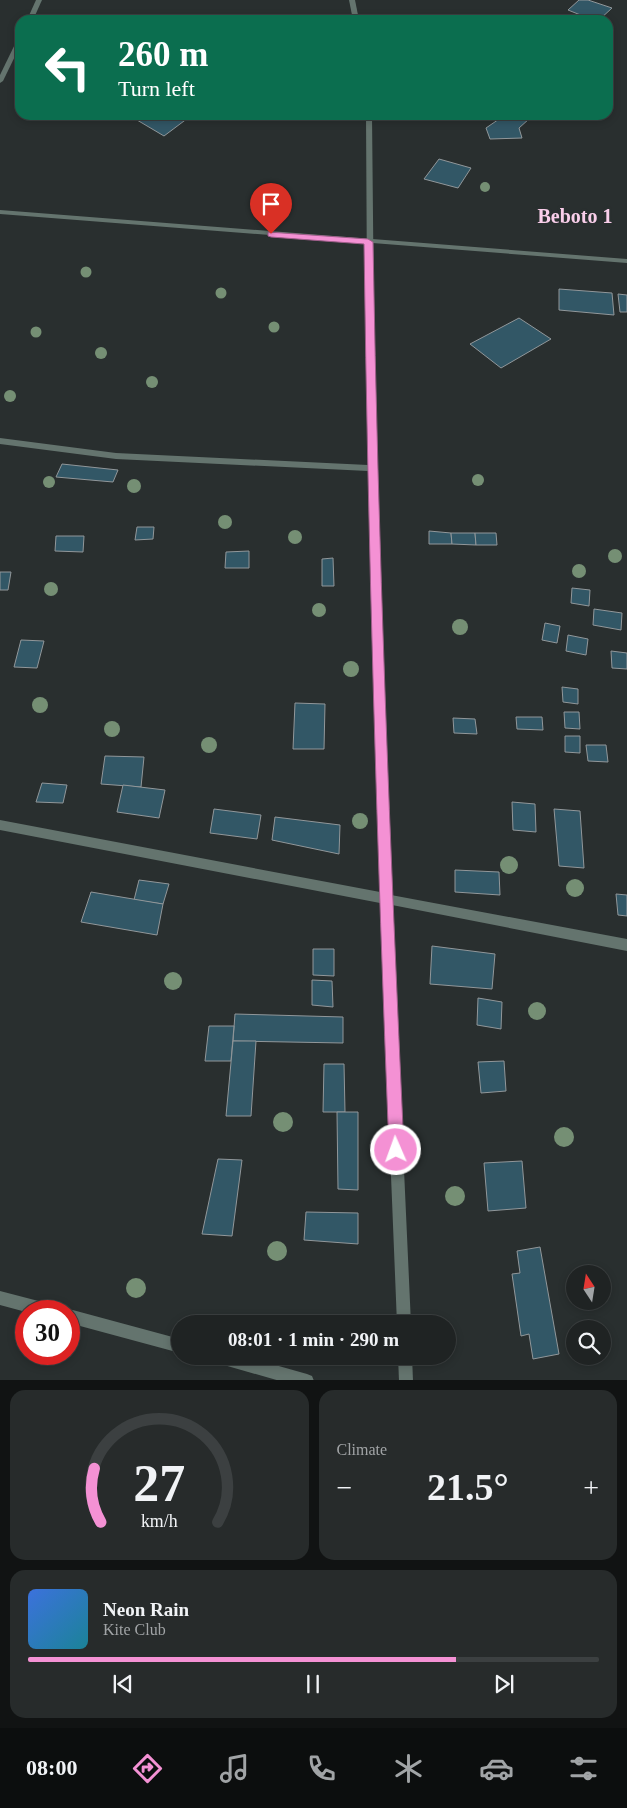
<!DOCTYPE html>
<html lang="en">
<head>
<meta charset="utf-8">
<style>
	body { margin:0; font-family:Georgia,serif; background:#272b2b; color:#f1f3f6; height:100vh; display:flex; flex-direction:column; font-size:19px; white-space:nowrap }
	* { box-sizing:border-box; margin:0 }
	p { font-size:16px; color:#a1a4a6 }
	.icon { flex:none; width:28px; height:28px; fill:none; stroke:currentColor; stroke-width:2; stroke-linecap:round; stroke-linejoin:round }
	.map { position:relative; height:1380px; overflow:hidden }
	.side { display:flex; flex-direction:column; gap:10px; padding:10px; background:#111313; flex:1 }
	.side>* { flex:none }
	.guide { position:absolute; left:15px; top:15px; width:598px; height:105px; border-radius:15px; box-shadow:0 2px 8px #0003,0 0 0 1px #3c4041; background:#0b6e4f; color:#fff; overflow:hidden }
	.needle { width:32px; rotate:348deg }
	.buttons { position:absolute; left:566px; top:1265px; display:grid; gap:10px }
	.buttons a { display:grid; place-items:center; width:45px; height:45px; border-radius:50%; background:#1f2323; box-shadow:0 2px 8px #0003,0 0 0 1px #3c4041; font-size:25px }
	.speed { position:absolute; left:15px; top:1300px; display:flex; gap:10px; font-size:25px; font-weight:700; text-align:center }
	.speed>* { display:grid; place-content:center; width:65px; height:65px; border-radius:50%; background:#1f2323; box-shadow:0 2px 8px #0003,0 0 0 1px #3c4041; line-height:1 }
	.speed .limit { border:8px solid #d22; background:#fff; color:#111 }
	.pin { position:absolute; display:grid; place-items:center; width:42px; height:42px; color:#fff; margin:-51px -21px; border-radius:50% 50% 50% 0; rotate:-45deg; box-shadow:0 0 5px #0007 }
	.pin .icon { rotate:45deg }
	.me { position:absolute; width:55px; margin:-28px; rotate:358deg; stroke-linejoin:round; filter:drop-shadow(0 0 4px #0008) }
	.turn { display:flex; align-items:center; gap:18px; height:105px; padding:0 20px; font-size:22px }
	.turn .icon { width:65px; height:65px; stroke-width:2.5 }
	.turn b { display:block; font-size:35px; line-height:42px }
	.big { font-size:38px; font-weight:700; line-height:1.1 }
	.side .tile { flex:1; display:flex; flex-direction:column; justify-content:center; gap:8px; min-width:0; padding:0 18px; border-radius:15px; background:#272b2b }
	.side .dial { align-items:center; gap:0 }
	.dial svg { height:130px; overflow:visible; fill:none; stroke:#3c4041; stroke-width:7; stroke-linecap:round; text-anchor:middle }
	.dial text { fill:#f1f3f6; stroke:none }
	.song { display:flex; align-items:center; gap:15px }
	.cover { width:60px; height:60px; border-radius:8px; background:linear-gradient(135deg,hsl(220 70% 55%),hsl(190 70% 35%)) }
	.played { height:5px; border-radius:2px; background:linear-gradient(90deg,#f491d4 75%,#3c4041 75%) }
	.keys { display:flex; justify-content:space-around; direction:ltr }
	.heat { display:flex; justify-content:space-between; align-items:center; font-size:28px; direction:ltr }
	.side .tiles { flex:1; display:grid; gap:10px; grid-template-columns:1fr 1fr }
	.tile:last-child { grid-column:span 2 }
	.trip { position:absolute; left:171px; top:1315px; width:285px; height:50px; border-radius:25px; background:#1f2323; box-shadow:0 2px 8px #0003,0 0 0 1px #3c4041; font-weight:700; line-height:50px; text-align:center }
	.tabs { display:flex; height:80px; justify-content:space-around; align-items:center; background:#0c0e0e; color:#a1a4a6 }
	.tabs .icon { width:35px; height:35px }
	.tabs .current { color:#f491d4 }
	.tabs b { font-size:22px; color:#f1f3f6 }
	.map>svg:first-child { display:block }
	.building { fill:#325766; stroke:#91979a }
	.lines { fill:none; stroke-linecap:round; stroke-linejoin:round }
	.minor { fill:#64746e; fill-rule:evenodd }
	.tertiary { fill:#64746e; fill-rule:evenodd }
	.tree { fill:#758f74 }
	.route { fill:#f491d4; stroke:#9f5e8a }
	.labels { text-anchor:middle; dominant-baseline:central; stroke-width:5; stroke-linejoin:round; paint-order:stroke }
	.far-town-label { font-size:20px; font-weight:bold; fill:#f9ceea; stroke:#292f2f }
</style>
</head>
<body>
<div class="map">
<svg width="627" height="1381" viewBox="0 0 627 1381">
	<rect width="100%" height="100%" fill="#292f2f"/>
	<!-- building -->
	<g class="building">
		<path d="M579,0H588L612,8L599,20H593L568,10Z"/>
		<path d="M145,115H180L188,118L164,136L137,120Z"/>
		<path d="M505,115H549L550,118L529,119L519,128L522,138L490,139L486,128Z"/>
		<path d="M439,159L471,168L458,188L424,179Z"/>
		<path d="M559,289L612,293L614,315L559,310Z"/>
		<path d="M618,294L627,295V312H620Z"/>
		<path d="M519,318L551,339L501,368L470,344Z"/>
		<path d="M62,464L118,470L113,482L56,477Z"/>
		<path d="M137,527H154L153,539L135,540Z"/>
		<path d="M429,531L451,533L452,544H429Z"/>
		<path d="M451,533H475L476,545L452,544Z"/>
		<path d="M475,533H496L497,545H476Z"/>
		<path d="M56,536H84L83,552L55,551Z"/>
		<path d="M249,551V568H225L226,552Z"/>
		<path d="M333,558L334,586H322V559Z"/>
		<path d="M0,572H11L8,590H0Z"/>
		<path d="M572,588L590,590L589,606L571,603Z"/>
		<path d="M594,609L622,613L621,630L593,625Z"/>
		<path d="M545,623L560,626L557,643L542,640Z"/>
		<path d="M568,635L588,639L586,655L566,651Z"/>
		<path d="M21,640L44,641L37,668L14,667Z"/>
		<path d="M611,651L627,653V669L612,668Z"/>
		<path d="M562,687L578,689V704L563,702Z"/>
		<path d="M295,703L325,704L324,749H293Z"/>
		<path d="M564,712H579L580,729L565,728Z"/>
		<path d="M516,717H542L543,730L517,729Z"/>
		<path d="M453,718L475,719L477,734L454,733Z"/>
		<path d="M565,736H580V753L565,752Z"/>
		<path d="M586,745H606L608,762L588,761Z"/>
		<path d="M105,756L144,757L141,787L101,784Z"/>
		<path d="M42,783L67,785L63,803L36,802Z"/>
		<path d="M123,785L165,790L159,818L117,812Z"/>
		<path d="M512,802L535,804L536,832L513,830Z"/>
		<path d="M214,809L261,815L257,839L210,833Z"/>
		<path d="M554,809L580,811L584,868L559,866Z"/>
		<path d="M275,817L340,825L339,854L272,840Z"/>
		<path d="M455,870L499,872L500,895L455,892Z"/>
		<path d="M139,880L169,884L163,904L134,900Z"/>
		<path d="M91,892L163,904L157,935L81,922Z"/>
		<path d="M616,894L627,895V916L618,915Z"/>
		<path d="M432,946L495,954L492,989L430,984Z"/>
		<path d="M313,949H334V976L313,975Z"/>
		<path d="M312,980L332,981L333,1007L312,1005Z"/>
		<path d="M478,998L502,1002L501,1029L477,1025Z"/>
		<path d="M235,1014L343,1017V1043L233,1041Z"/>
		<path d="M209,1026H234L231,1061H205Z"/>
		<path d="M233,1041H256L251,1116H226Z"/>
		<path d="M504,1061L506,1091L481,1093L478,1062Z"/>
		<path d="M324,1064H344L345,1112H323Z"/>
		<path d="M337,1112H358V1190L338,1189Z"/>
		<path d="M218,1159L242,1160L232,1236L202,1234Z"/>
		<path d="M522,1161L526,1208L488,1211L484,1163Z"/>
		<path d="M306,1212L358,1213V1244L304,1240Z"/>
		<path d="M540,1247L559,1354L533,1359L529,1334L521,1336L512,1274L520,1273L517,1251Z"/>
	</g>
	<g class="lines">
		<!-- minor -->
		<g class="minor">
			<path d="M36,0H42L33,20H27Z"/>
			<path d="M349,0H355L359,20H353Z"/>
			<path d="M20,38V46L3,81L0,83V75L17,40Z"/>
			<path d="M366,115H372L375,417L391,895L627,939V951L392,905L411,1324H397L380,903L0,830V820L380,892L368,471L116,459L0,444V438L116,453L368,465Z"/>
			<path d="M0,1291L50,1304L55,1306L57,1311L26,1312L0,1305Z"/>
			<path d="M69,1309L180,1339V1353L69,1323V1311H64Z"/>
			<path d="M210,1356H243L307,1374L312,1376L314,1381H280L217,1363L212,1361Z"/>
			<path d="M398,1356H412L413,1381H399Z"/>
		</g>
		<!-- tertiary -->
		<path class="tertiary" d="M0,210L627,259V263L0,214Z"/>
	</g>
	<!-- trees -->
	<g class="tree">
		<circle cx="485" cy="187" r="5"/>
		<circle cx="86" cy="272" r="5.5"/>
		<circle cx="221" cy="293" r="5.5"/>
		<circle cx="274" cy="327" r="5.5"/>
		<circle cx="36" cy="332" r="5.5"/>
		<circle cx="101" cy="353" r="6"/>
		<circle cx="152" cy="382" r="6"/>
		<circle cx="10" cy="396" r="6"/>
		<circle cx="478" cy="480" r="6"/>
		<circle cx="49" cy="482" r="6"/>
		<circle cx="134" cy="486" r="7"/>
		<circle cx="225" cy="522" r="7"/>
		<circle cx="295" cy="537" r="7"/>
		<circle cx="615" cy="556" r="7"/>
		<circle cx="579" cy="571" r="7"/>
		<circle cx="51" cy="589" r="7"/>
		<circle cx="319" cy="610" r="7"/>
		<circle cx="460" cy="627" r="8"/>
		<circle cx="351" cy="669" r="8"/>
		<circle cx="40" cy="705" r="8"/>
		<circle cx="112" cy="729" r="8"/>
		<circle cx="209" cy="745" r="8"/>
		<circle cx="360" cy="821" r="8"/>
		<circle cx="509" cy="865" r="9"/>
		<circle cx="575" cy="888" r="9"/>
		<circle cx="173" cy="981" r="9"/>
		<circle cx="537" cy="1011" r="9"/>
		<circle cx="283" cy="1122" r="10"/>
		<circle cx="564" cy="1137" r="10"/>
		<circle cx="455" cy="1196" r="10"/>
		<circle cx="277" cy="1251" r="10"/>
		<circle cx="136" cy="1288" r="10"/>
	</g>
	<!-- route -->
	<path class="route" d="M268,232L368,239L373,242C378,545 390,847 404,1150L401,1155L396,1157L391,1155L389,1150C377,848 368,546 364,244L271,237L268,236Z"/>
	<g class="labels">
		<!-- far-town labels -->
		<g class="far-town-label">
			<text x="575" y="216">Beboto 1</text>
		</g>
	</g>
</svg>
<div class="buttons">
<a><svg class="needle" viewBox="-14 -14 28 28"><path d="M0-13l5 13h-10z" fill="#e53935"/><path d="M0 13l5-13h-10z" fill="#a1a4a6"/></svg></a>
<a><svg class="icon" aria-label="search" viewBox="0 0 24 24"><circle cx="10" cy="10" r="6"/><path d="M15 15l6 6"/></svg></a>
</div>
<div class="speed"><div class="limit">30</div></div>
<div class="pin" style="left:271px;top:234px;background:#d93025"><svg class="icon" aria-label="arrive" viewBox="0 0 24 24"><path d="M6 21V4h12l-3 4 3 4H6"/></svg></div>
<svg class="me" style="left:396px;top:1150px" viewBox="-20 -20 40 40"><circle r="17" fill="#f491d4" stroke="#fff" stroke-width="3"/><path d="M0-11L8 9 0 5-8 9z" fill="#fff"/></svg>
<div class="trip">08:01 · 1 min · 290 m</div>
<div class="guide">
<div class="turn"><svg class="icon" aria-label="left" viewBox="0 0 24 24"><path d="M17 20v-9H6M10 6l-5 5 5 5"/></svg><div><b>260 m</b>Turn left</div></div>
</div>
</div>
<section class="side">
<div class="tiles">
<div class="tile dial"><svg viewBox="0 0 100 80">
<path d="M14 69A42 42 0 1 1 86 69"/>
<path d="M14 69A42 42 0 0 1 10 36" stroke="#f491d4"/>
<text x="50" y="56" font-size="32" font-weight="700">27</text>
<text x="50" y="72" font-size="11">km/h</text>
</svg></div>
<div class="tile"><p>Climate</p>
<div class="heat"><a>−</a><b class="big">21.5°</b><a>+</a></div>
</div>
<div class="tile">
<div class="song"><i class="cover"></i><div><b>Neon Rain</b><p>Kite Club</p></div></div>
<div class="played"></div>
<div class="keys"><svg class="icon" aria-label="previous" viewBox="0 0 24 24"><path d="M18 5L8 12l10 7zM5 5v14"/></svg><svg class="icon" aria-label="pause" viewBox="0 0 24 24"><path d="M8 5v14M16 5v14"/></svg><svg class="icon" aria-label="next" viewBox="0 0 24 24"><path d="M6 5l10 7-10 7zM19 5v14"/></svg></div>
</div>
</div>
</section>
<nav class="tabs">
<b>08:00</b>
<svg class="icon current" aria-label="directions" viewBox="0 0 24 24"><path d="M12 3l9 9-9 9-9-9zM9 14v-3h6M13 9l2 2-2 2"/></svg>
<svg class="icon" aria-label="music" viewBox="0 0 24 24"><path d="M9 18V5l10-2v13"/><circle cx="6" cy="18" r="3"/><circle cx="16" cy="16" r="3"/></svg>
<svg class="icon" aria-label="phone" viewBox="0 0 24 24"><path d="M5 4h4l2 5-3 2q2 4 5 5l2-3 5 2v4C11 20 4 13 5 4z"/></svg>
<svg class="icon" aria-label="climate" viewBox="0 0 24 24"><path d="M12 3v18M4 7l16 10M4 17L20 7"/></svg>
<svg class="icon" aria-label="car" viewBox="0 0 24 24"><path d="M5 17H2v-5l4-1 3-4h7l3 4 3 1v5h-3M9 17h6M6 11h13"/><circle cx="7" cy="17" r="2"/><circle cx="17" cy="17" r="2"/></svg>
<svg class="icon" aria-label="filters" viewBox="0 0 24 24"><path d="M4 7h16M4 17h16"/><circle cx="9" cy="7" r="2"/><circle cx="15" cy="17" r="2"/></svg>
</nav>
</body>
</html>
